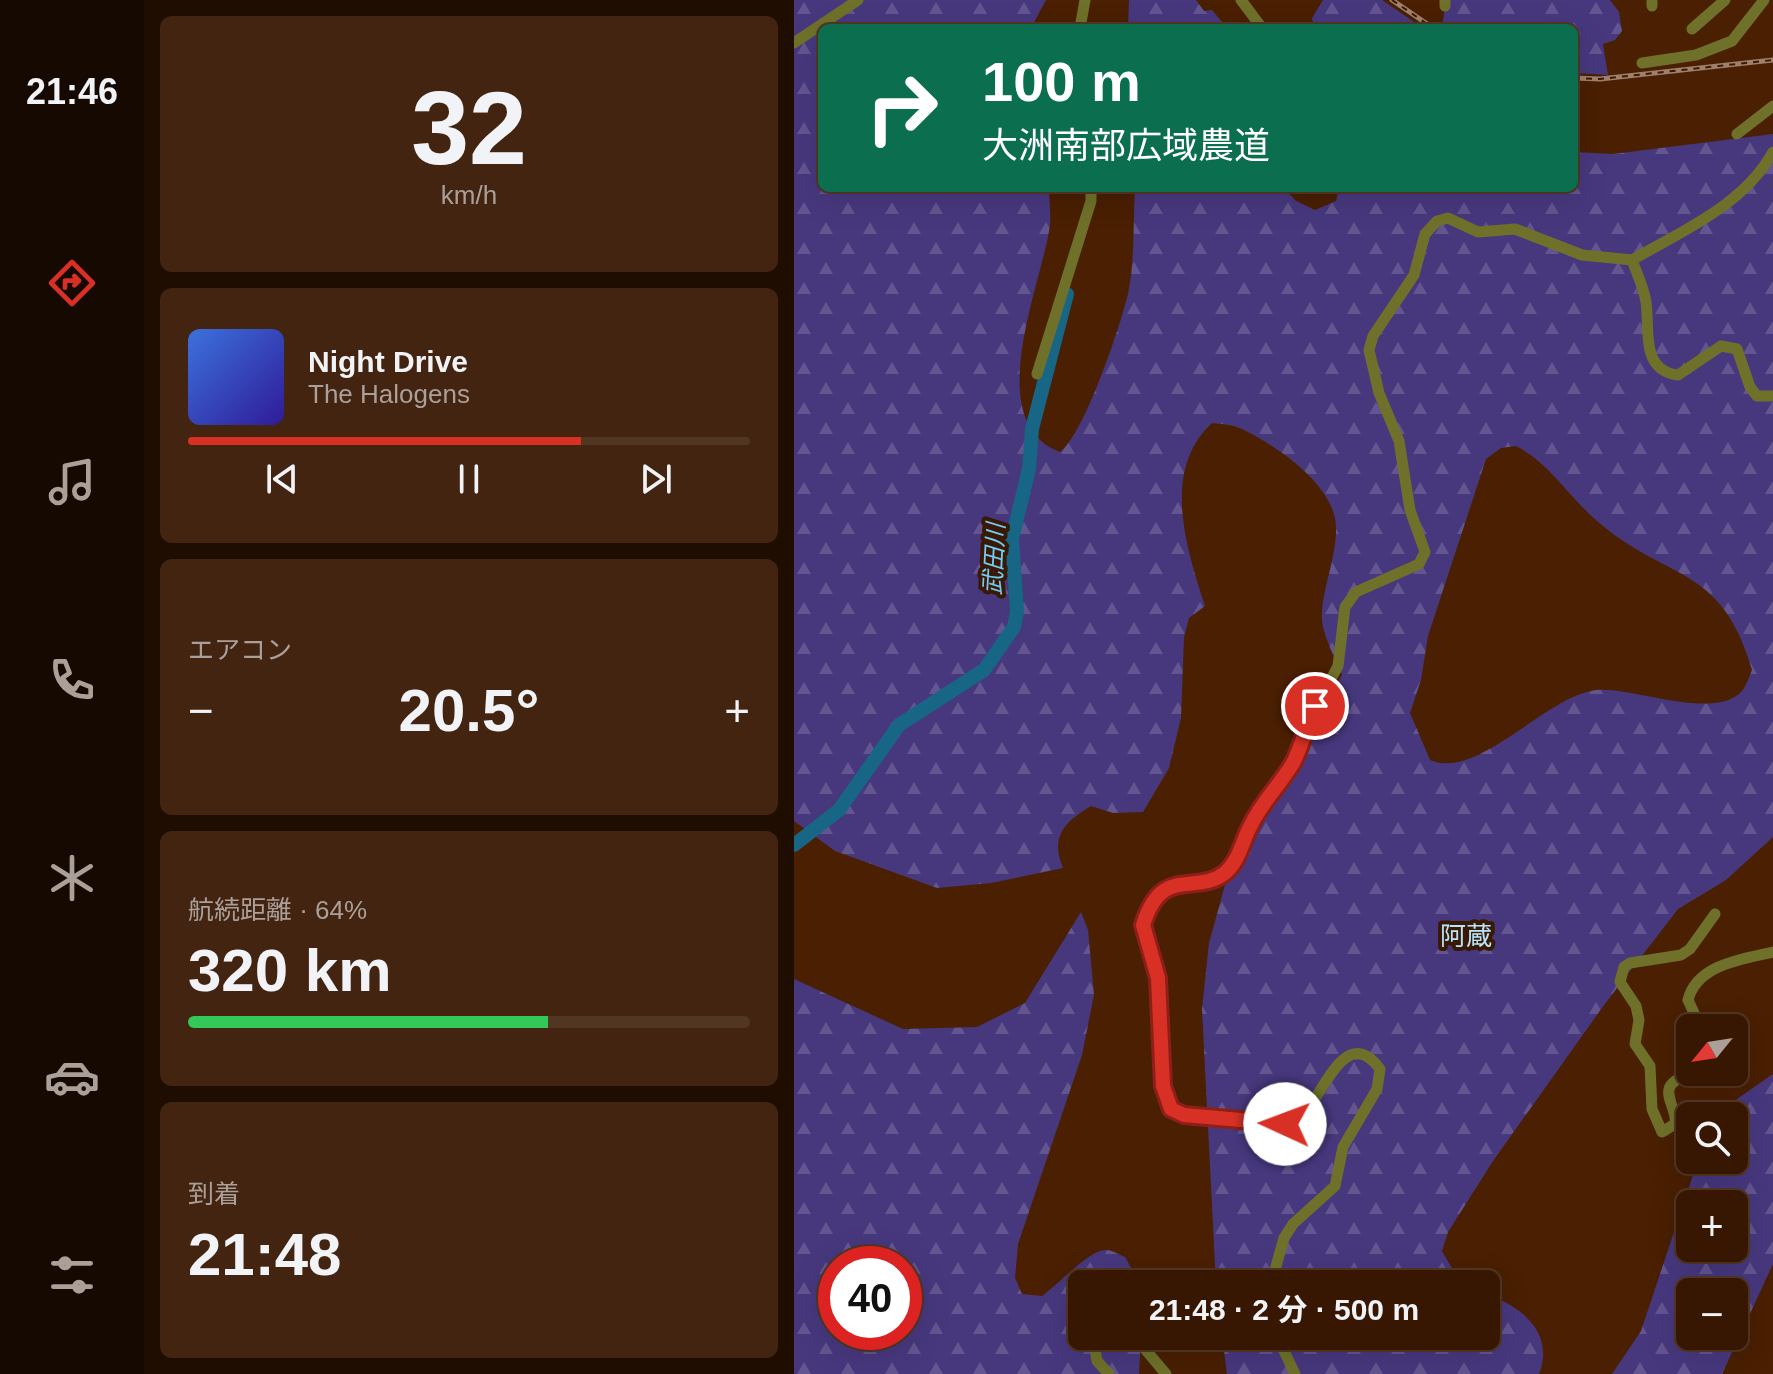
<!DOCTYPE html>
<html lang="ja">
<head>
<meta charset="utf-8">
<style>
	body { margin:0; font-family:Helvetica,"Noto Sans JP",sans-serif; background:#432411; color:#f1f3f6; height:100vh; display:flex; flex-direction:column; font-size:30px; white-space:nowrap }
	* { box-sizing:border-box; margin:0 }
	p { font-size:26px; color:#ab9f99 }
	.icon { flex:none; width:44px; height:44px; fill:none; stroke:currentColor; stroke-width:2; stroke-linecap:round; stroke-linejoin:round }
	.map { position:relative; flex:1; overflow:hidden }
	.details { display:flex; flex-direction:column; gap:16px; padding:16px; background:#1f0d01; width:650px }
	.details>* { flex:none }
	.guide { position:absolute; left:24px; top:24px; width:760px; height:168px; border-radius:12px; box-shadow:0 8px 32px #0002,0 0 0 2px #523624; background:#0b6e4f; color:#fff; overflow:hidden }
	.needle { width:52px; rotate:240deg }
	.controls { position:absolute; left:882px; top:1014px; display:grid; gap:16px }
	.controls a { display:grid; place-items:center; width:72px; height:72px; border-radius:12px; background:#381702; box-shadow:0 8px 32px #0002,0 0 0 2px #523624; font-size:40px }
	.speed { position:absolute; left:24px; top:1246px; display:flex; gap:16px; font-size:40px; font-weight:700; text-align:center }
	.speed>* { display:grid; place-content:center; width:104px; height:104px; border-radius:50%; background:#381702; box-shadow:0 8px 32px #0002,0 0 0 2px #523624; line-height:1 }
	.speed .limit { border:12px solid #d22; background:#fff; color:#111 }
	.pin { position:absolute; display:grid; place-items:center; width:68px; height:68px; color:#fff; margin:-34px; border:4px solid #fff; border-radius:50%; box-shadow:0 2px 8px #0007 }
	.me { position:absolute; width:88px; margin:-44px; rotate:272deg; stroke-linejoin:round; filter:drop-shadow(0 0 6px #0008) }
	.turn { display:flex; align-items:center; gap:28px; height:168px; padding:0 32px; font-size:36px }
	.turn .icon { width:104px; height:104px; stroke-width:2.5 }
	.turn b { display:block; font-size:56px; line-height:68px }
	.big { font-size:60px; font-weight:700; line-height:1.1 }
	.details .card { flex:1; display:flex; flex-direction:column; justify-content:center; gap:12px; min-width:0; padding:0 28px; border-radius:12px; background:#432411 }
	.details .dial { align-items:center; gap:0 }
	.dial b { font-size:104px; line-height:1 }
	.song { display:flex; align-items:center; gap:24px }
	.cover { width:96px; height:96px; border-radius:12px; background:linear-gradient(135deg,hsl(220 70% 55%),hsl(250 70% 35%)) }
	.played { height:8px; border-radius:4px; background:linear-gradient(90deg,#d93025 70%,#523624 70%) }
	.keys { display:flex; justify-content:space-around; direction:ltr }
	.heat { display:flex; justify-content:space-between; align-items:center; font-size:44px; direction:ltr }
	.charge { height:12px; border-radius:6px; background:linear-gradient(90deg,#34c759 64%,#523624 0) }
	.trip { position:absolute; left:274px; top:1270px; width:432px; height:80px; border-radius:12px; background:#381702; box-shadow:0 8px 32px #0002,0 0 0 2px #523624; font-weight:700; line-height:80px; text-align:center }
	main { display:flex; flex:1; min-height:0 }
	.dock { display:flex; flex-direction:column; width:144px; justify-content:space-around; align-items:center; background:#160901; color:#ab9f99 }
	.dock .icon { width:56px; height:56px }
	.dock .current { color:#d93025 }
	.dock b { font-size:36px; color:#f1f3f6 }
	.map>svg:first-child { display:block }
	.forest { fill:url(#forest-firs); fill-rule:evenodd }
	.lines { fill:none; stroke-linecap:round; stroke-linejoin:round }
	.river { stroke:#176685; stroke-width:14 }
	.minor { stroke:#6f712a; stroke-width:11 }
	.rail-casing { stroke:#9f806c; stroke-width:5 }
	.rail { stroke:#3a1904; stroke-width:2; stroke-dasharray:6; stroke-linecap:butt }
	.route-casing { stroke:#8d1f18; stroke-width:20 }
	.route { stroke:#d93025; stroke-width:14 }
	.labels { text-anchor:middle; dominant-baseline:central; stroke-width:8; stroke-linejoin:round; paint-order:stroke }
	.water-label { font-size:24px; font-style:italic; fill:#72ccf7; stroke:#3a1904 }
	.quarter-label { font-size:26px; fill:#b6e6ff; stroke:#3a1904 }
</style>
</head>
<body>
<main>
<nav class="dock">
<b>21:46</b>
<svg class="icon current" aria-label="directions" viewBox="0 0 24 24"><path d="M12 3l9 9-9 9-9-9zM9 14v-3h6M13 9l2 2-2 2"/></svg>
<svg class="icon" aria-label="music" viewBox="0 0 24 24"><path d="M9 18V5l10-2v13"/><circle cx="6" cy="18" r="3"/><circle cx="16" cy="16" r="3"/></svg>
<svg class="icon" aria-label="phone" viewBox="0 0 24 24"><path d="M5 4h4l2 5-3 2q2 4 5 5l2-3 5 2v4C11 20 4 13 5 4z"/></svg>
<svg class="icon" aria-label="climate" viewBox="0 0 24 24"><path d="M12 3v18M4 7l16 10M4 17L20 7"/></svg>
<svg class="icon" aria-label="car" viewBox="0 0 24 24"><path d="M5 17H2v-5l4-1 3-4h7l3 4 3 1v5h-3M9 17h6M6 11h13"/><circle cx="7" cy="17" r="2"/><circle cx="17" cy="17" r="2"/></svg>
<svg class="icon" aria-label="filters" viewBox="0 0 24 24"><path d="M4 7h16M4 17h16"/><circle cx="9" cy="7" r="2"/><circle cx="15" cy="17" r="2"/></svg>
</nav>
<section class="details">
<div class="card dial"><b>32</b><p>km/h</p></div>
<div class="card">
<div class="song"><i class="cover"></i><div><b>Night Drive</b><p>The Halogens</p></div></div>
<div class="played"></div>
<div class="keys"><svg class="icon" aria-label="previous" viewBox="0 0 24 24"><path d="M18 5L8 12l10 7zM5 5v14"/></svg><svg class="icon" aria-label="pause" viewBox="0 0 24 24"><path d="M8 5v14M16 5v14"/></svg><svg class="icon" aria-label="next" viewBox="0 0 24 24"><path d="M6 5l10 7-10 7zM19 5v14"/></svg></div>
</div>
<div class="card"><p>エアコン</p>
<div class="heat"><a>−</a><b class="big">20.5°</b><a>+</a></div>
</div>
<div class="card"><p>航続距離 · 64%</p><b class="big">320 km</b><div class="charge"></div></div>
<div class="card"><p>到着</p><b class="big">21:48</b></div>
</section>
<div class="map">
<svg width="979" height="1374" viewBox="0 0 979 1374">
	<defs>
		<pattern id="forest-firs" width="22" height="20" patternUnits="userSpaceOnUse" patternTransform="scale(2)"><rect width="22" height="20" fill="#47387e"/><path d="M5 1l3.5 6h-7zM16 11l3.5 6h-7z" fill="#635590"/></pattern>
	</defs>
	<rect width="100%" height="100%" fill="#4a1f02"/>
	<!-- forest -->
	<g class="forest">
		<path d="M0,0H252L237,28H28V188H255C255,200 257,213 256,225C248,284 186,422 266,452C290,435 326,327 334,294C341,261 339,222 341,188H490L502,201L521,210L542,201L545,188H780V152L819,154L979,134V837L932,880L884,909L810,1005L699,1161L654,1232L648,1251L667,1284H422L408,1009L415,943L434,874L449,854L484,793L505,768L521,719L548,675C542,659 528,635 528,618C527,592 543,557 542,527C541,485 483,446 448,429C440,425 428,424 418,423C367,470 392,548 411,606L395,618L390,637L387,718L375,768L349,812L319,813L297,806C270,822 256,837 269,868L197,883L143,888L41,851L0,821ZM722,446C755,462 774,496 802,520C870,581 928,563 958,670C955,677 952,687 947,692C919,721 837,686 802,690C752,696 683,781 636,760L616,713L627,680L634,636L692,459L707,448Z"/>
		<path d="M335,0H402L410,11L418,10L433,28H334Z"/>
		<path d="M529,0H588L629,28H520L518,18Z"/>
		<path d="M652,0H816L825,12L828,31L821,40L809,44L814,75L780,73V28H648Z"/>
		<path d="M287,912L294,930L300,995L288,1055L224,1244L221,1278L228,1294L248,1296C264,1285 296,1249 312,1250C318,1250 326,1255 331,1257L346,1284H288V1336H347L345,1374H0V979L109,1029L183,1027L231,1003ZM42,1264H110V1332H42Z"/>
		<path d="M979,1074V1264L928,1374H818L847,1331L904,1160H940V1116L920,1115ZM940,1204V1248H896V1204ZM940,1292V1336H896V1292Z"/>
		<path d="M692,1295C728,1305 761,1334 745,1374H433L428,1336H692Z"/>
	</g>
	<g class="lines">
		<!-- river -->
		<path class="river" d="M0,845L45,810L105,725L190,670L220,627L223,611L218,539L235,469L238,429L273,294"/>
		<!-- minor -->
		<g class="minor">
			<path d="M447,0L468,28"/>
			<path d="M651,0V6"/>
			<path d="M858,0V6"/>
			<path d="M286,28L291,0"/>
			<path d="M898,29L931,0"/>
			<path d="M0,43L64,0"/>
			<path d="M848,63L902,55L938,41L970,0"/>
			<path d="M943,134L979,106"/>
			<path d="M838,260C888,231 950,205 979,152"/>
			<path d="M243,374L297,201V188"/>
			<path d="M907,1028L894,1000C903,964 949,959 979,952"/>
			<path d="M896,1050L887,1056L892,1072C888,1078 880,1080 877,1085C869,1095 884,1112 881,1124L868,1132L858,1109L856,1066L841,1044L845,1020L842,1006L826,982L830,967L836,963L887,955L896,949L921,914"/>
			<path d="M477,1284L490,1238L499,1224L541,1186L549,1147L583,1089L586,1069C547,1018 527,1110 500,1121C481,1129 380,1121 372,1101C367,1088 369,1072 369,1058C369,1031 369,1004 364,978C360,960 351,943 349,925L368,893L382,884L422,878L445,856L457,825L500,762L513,724L544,666L551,607L562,592L625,564L631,552L616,510L605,441L585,393L575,350L579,336L620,275L631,234L643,221L654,218L684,232L721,229L788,255L838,260C843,274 850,288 852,302C856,330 846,370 884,375L927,346L943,349L956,387L963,396H979"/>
			<path d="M308,1336L301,1349L303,1361L315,1374"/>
			<path d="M340,1336L372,1374"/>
			<path d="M483,1336L501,1374"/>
		</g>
		<!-- rail casing -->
		<g class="rail-casing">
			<g id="rail">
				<path d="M598,0L639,28"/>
				<path d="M780,78L806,79L979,60"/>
			</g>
		</g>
		<!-- rail -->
		<use href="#rail" class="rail"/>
	</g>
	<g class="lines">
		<!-- route casing -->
		<g class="route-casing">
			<path id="route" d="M491,1124L390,1115L377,1109L369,1086L364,978L349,925C368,864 401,896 431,873C446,860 448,841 457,825C468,802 486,785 499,763C508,746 513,724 521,706"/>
		</g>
		<!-- route -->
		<use href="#route" class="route"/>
	</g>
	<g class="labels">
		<!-- water labels -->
		<g class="water-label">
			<text transform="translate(200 559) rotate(-87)">武田川</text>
		</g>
		<!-- quarter labels -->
		<g class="quarter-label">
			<text x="672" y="936">阿蔵</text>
		</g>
	</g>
</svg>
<div class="controls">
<a><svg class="needle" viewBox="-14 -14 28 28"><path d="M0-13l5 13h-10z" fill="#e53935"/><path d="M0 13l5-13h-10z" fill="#ab9f99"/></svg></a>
<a><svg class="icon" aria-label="search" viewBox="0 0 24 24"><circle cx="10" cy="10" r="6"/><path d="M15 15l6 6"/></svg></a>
<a>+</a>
<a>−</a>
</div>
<div class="speed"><div class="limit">40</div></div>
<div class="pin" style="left:521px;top:706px;background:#d93025"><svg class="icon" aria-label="arrive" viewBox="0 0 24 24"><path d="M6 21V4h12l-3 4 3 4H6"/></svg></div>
<svg class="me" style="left:491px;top:1124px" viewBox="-20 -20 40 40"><circle r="19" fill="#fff"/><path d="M0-13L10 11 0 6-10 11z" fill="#d93025"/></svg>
<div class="trip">21:48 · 2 分 · 500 m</div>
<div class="guide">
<div class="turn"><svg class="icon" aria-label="right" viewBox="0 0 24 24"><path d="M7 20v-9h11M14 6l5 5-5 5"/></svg><div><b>100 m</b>大洲南部広域農道</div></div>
</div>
</div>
</main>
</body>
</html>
